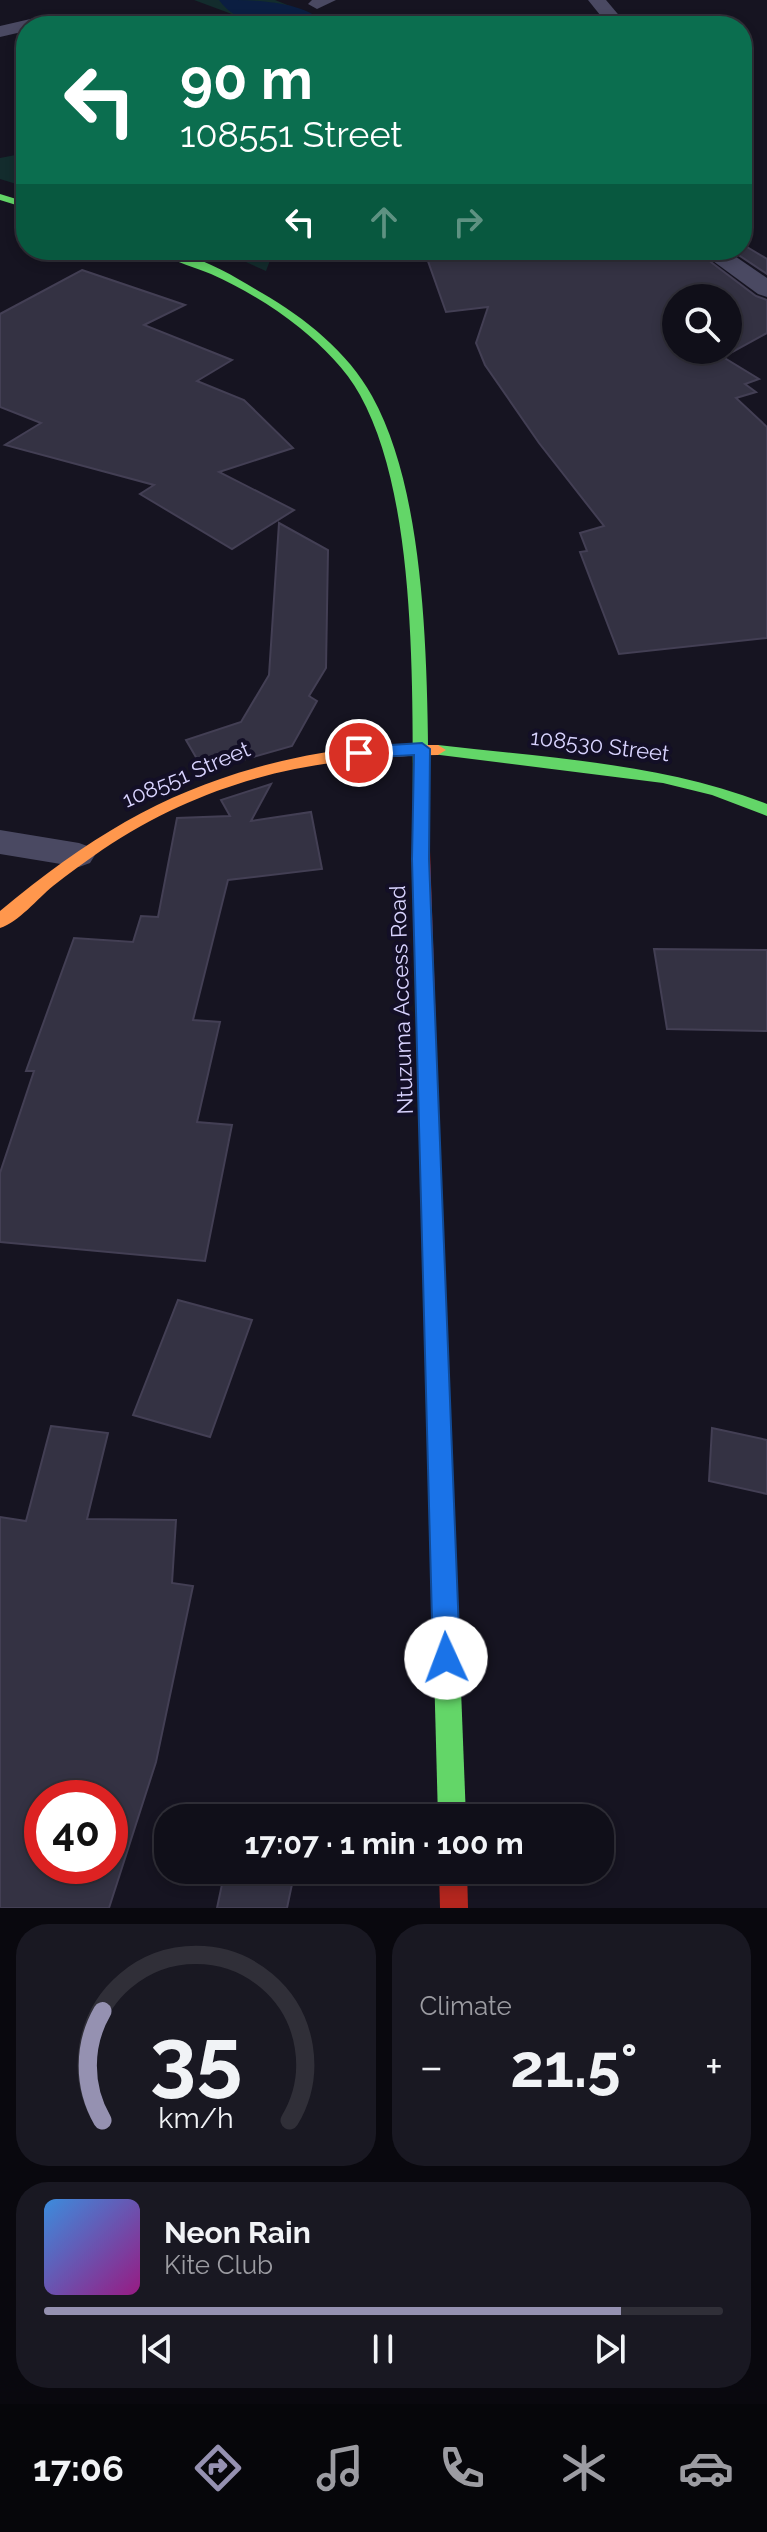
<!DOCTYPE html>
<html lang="en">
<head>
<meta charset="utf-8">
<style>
	body { margin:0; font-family:Raleway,sans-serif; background:#191822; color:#f1f3f6; height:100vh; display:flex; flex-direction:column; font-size:30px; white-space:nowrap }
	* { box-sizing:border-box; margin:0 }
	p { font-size:26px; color:#9c9ca2 }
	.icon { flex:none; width:44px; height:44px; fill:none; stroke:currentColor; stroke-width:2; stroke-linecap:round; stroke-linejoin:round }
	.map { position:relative; height:1908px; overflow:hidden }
	.drawer { display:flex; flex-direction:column; gap:16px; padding:16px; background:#09080e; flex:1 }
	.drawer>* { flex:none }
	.guide { position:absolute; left:16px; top:16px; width:736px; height:244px; border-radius:32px; box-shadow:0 4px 12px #0003,0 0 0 2px #302f38; background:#0b6e4f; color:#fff; overflow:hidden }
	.controls { position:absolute; left:662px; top:284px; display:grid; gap:16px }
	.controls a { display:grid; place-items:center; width:80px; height:80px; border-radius:50%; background:#100f19; box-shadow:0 4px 12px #0003,0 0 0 2px #302f38; font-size:40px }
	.speed { position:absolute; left:24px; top:1780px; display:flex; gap:16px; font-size:40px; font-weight:700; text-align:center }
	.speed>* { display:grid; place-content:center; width:104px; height:104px; border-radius:50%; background:#100f19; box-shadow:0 4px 12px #0003,0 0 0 2px #302f38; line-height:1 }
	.speed .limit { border:12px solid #d22; background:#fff; color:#111 }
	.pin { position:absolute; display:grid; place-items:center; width:68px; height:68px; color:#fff; margin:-34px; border:4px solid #fff; border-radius:50%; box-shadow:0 2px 8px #0007 }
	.me { position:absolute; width:88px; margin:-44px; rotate:358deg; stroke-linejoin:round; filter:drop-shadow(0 0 6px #0008) }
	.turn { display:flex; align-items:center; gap:28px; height:168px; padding:0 32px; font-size:36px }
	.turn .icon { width:104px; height:104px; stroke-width:2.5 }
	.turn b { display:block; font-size:56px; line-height:68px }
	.lanes { display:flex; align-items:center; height:76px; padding:0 32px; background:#0003; justify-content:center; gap:40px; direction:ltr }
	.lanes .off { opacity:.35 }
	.big { font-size:60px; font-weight:700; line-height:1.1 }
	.drawer .card { flex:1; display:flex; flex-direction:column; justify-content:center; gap:12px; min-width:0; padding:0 28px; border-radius:32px; background:#191822 }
	.drawer .dial { align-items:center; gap:0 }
	.dial svg { height:208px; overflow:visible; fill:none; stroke:#302f38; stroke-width:7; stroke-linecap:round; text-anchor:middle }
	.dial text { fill:#f1f3f6; stroke:none }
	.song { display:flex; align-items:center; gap:24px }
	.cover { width:96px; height:96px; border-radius:12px; background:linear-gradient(135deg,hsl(210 70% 55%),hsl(310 70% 35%)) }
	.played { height:8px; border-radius:4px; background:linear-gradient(90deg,#9591b1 85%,#302f38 85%) }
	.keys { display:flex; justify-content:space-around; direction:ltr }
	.heat { display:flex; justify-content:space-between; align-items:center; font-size:44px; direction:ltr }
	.drawer .tiles { flex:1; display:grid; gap:16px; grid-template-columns:1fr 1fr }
	.card:last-child { grid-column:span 2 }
	.trip { position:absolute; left:154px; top:1804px; width:460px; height:80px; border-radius:32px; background:#100f19; box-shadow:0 4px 12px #0003,0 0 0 2px #302f38; font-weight:700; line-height:80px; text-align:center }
	.dock { display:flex; height:128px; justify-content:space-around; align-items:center; background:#06060a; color:#9c9ca2 }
	.dock .icon { width:56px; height:56px }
	.dock .selected { color:#9591b1 }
	.dock b { font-size:36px; color:#f1f3f6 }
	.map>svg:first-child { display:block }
	.green { fill:#132c2d }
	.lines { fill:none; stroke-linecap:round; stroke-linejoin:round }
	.river { fill:#0b1e41; fill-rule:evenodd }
	.building { fill:#343243; stroke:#433f54; stroke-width:2; fill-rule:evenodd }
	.lane { fill:#4a4962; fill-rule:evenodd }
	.street { fill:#4a4962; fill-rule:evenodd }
	.fast { fill:#63d668; fill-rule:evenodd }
	.slow { fill:#ff974d; fill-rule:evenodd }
	.jam { fill:#b3261e; fill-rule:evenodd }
	.route { fill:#1a73e8; stroke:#114b97; stroke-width:2 }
	.labels { text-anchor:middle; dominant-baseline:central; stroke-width:8; stroke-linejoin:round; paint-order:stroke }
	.street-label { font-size:22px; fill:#d9d4ff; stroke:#130f26 }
</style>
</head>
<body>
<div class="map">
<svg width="767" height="1908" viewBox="0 0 767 1908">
	<rect width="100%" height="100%" fill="#161421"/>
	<!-- green -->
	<g class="green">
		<path d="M194,0H275L340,26H264Z"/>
		<path d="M26,153V187L0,179V158Z"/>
		<path d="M219,250H274L266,271Z"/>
	</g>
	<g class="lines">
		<!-- river -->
		<path class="river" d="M219,0C254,0 305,0 328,26C293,26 242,33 219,0Z"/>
	</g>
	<!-- building -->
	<g class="building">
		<path d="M742,244L767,259V274L731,250H742Z"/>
		<path d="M424,250H695L756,296L767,300V333L723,357L759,379L745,384L756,392L736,398L767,427V638L619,654L580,552L587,551L580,533L604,526L539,443L485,365L476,343L488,307L446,312ZM676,298H728V350H676Z"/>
		<path d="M82,270L185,305L144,325L232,360L197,381L244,400L293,448L219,472L294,510L232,549L140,494L154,485L5,445L41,423L0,407V314Z"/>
		<path d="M279,523L328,550L326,668L309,696L317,701L292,746L204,771L186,740L241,722L269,675Z"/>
		<path d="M271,784L251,821L311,812L322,869L228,880L193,1020L220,1022L197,1122L232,1125L205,1261L0,1242V1173L34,1071H26L74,938L133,942L141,916L158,917L177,818L230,816L221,800Z"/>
		<path d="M654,949L767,950V1031L667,1029Z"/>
		<path d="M178,1300L252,1320L210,1437L133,1415Z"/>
		<path d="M51,1426L108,1433L87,1519L176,1520L172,1583L193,1586L156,1762L109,1908H0V1517L26,1521ZM42,1798H110V1866H42Z"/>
		<path d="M712,1428L767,1440V1494L709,1481Z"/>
		<path d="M239,1804L305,1817V1818H236Z"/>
		<path d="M225,1870H295L287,1908H217Z"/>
	</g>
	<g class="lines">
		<!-- lane -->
		<path class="lane" d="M0,830L79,843L90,847L95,855L90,863L79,867L0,854Z"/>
		<!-- street -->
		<g class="street">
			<path d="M312,0H336L317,9L308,4Z"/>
			<path d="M588,0H606L628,26H609Z"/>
			<path d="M39,17L85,21L94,26H26V31L0,37V26Z"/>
			<path d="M698,250H726L767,278V297L758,294Z"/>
		</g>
		<!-- fast -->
		<g class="fast">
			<path d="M0,194L26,202V208L0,200Z"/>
			<path d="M156,250C191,250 232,275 262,293C305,318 348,352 372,396C432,504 427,698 429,821L427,825L421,827L413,821C412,700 419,501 360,395C346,369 323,347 300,328C273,306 242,288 211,274C194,267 171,261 156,250Z"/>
			<path d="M438,745C549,758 662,763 767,804V816L712,795L663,783L432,754L430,750L432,746Z"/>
			<path d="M430,1140L437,1143L440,1149L466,1818H438L420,1149L423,1143Z"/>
		</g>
		<!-- slow -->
		<path class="slow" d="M375,745H438L446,750L438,755C312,757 208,779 102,850C85,862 68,874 53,886C37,899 19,922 0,928V911C121,810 217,764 375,745Z"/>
		<!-- jam -->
		<g class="jam">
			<path d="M421,815L429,821L440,1149L437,1155L430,1158L423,1155L420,1149L413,821Z"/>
			<path d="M439,1870H467L468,1908H440Z"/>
		</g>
	</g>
	<!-- route -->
	<path class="route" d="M422,743L430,749L429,859L460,1658L456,1667L446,1671L437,1667L433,1658L412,859L414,755L359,758L351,753L359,747Z"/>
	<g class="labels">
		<!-- street labels -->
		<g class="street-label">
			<text transform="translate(600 745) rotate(7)">108530 Street</text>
			<text transform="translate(186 774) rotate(-23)">108551 Street</text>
			<text transform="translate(401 1000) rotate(-92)">Ntuzuma Access Road</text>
		</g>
	</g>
</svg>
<div class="controls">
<a><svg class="icon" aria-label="search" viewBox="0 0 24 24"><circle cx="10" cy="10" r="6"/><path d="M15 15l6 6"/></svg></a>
</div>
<div class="speed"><div class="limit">40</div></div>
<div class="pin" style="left:359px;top:753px;background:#d93025"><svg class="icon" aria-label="arrive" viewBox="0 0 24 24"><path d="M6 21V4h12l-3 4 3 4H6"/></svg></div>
<svg class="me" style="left:446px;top:1658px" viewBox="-20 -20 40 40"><circle r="19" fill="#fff"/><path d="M0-13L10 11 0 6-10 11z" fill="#1a73e8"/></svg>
<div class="trip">17:07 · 1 min · 100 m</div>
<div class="guide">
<div class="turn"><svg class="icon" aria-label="left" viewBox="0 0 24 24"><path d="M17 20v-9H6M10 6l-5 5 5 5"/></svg><div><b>90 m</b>108551 Street</div></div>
<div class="lanes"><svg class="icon" aria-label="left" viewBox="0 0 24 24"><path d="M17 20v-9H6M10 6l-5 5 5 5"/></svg><svg class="icon off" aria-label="ahead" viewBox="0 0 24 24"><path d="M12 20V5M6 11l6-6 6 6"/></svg><svg class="icon off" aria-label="right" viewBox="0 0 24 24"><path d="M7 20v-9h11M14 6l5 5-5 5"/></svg></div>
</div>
</div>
<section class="drawer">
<div class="tiles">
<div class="card dial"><svg viewBox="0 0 100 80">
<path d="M14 69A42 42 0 1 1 86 69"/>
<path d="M14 69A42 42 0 0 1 14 27" stroke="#9591b1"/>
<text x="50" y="56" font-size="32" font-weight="700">35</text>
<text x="50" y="72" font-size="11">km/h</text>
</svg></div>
<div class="card"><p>Climate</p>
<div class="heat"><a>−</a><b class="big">21.5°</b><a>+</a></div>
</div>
<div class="card">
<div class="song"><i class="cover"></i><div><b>Neon Rain</b><p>Kite Club</p></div></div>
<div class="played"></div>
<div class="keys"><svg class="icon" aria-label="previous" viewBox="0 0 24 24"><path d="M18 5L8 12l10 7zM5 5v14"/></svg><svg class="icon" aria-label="pause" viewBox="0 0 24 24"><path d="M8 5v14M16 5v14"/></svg><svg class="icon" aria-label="next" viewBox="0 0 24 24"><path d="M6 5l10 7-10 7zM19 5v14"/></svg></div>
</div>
</div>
</section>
<nav class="dock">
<b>17:06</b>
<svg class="icon selected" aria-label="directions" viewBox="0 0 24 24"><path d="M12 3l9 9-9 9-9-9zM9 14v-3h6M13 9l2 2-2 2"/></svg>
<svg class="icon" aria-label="music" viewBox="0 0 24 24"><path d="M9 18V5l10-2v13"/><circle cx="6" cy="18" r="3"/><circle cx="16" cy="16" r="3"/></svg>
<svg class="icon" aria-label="phone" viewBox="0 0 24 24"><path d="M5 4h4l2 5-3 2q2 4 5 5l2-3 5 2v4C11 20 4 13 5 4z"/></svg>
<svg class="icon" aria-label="climate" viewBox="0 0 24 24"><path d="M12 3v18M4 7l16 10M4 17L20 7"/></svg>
<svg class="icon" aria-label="car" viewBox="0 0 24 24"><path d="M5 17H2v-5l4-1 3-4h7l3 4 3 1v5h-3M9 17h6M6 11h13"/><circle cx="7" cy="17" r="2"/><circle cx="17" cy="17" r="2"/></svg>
</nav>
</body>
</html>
